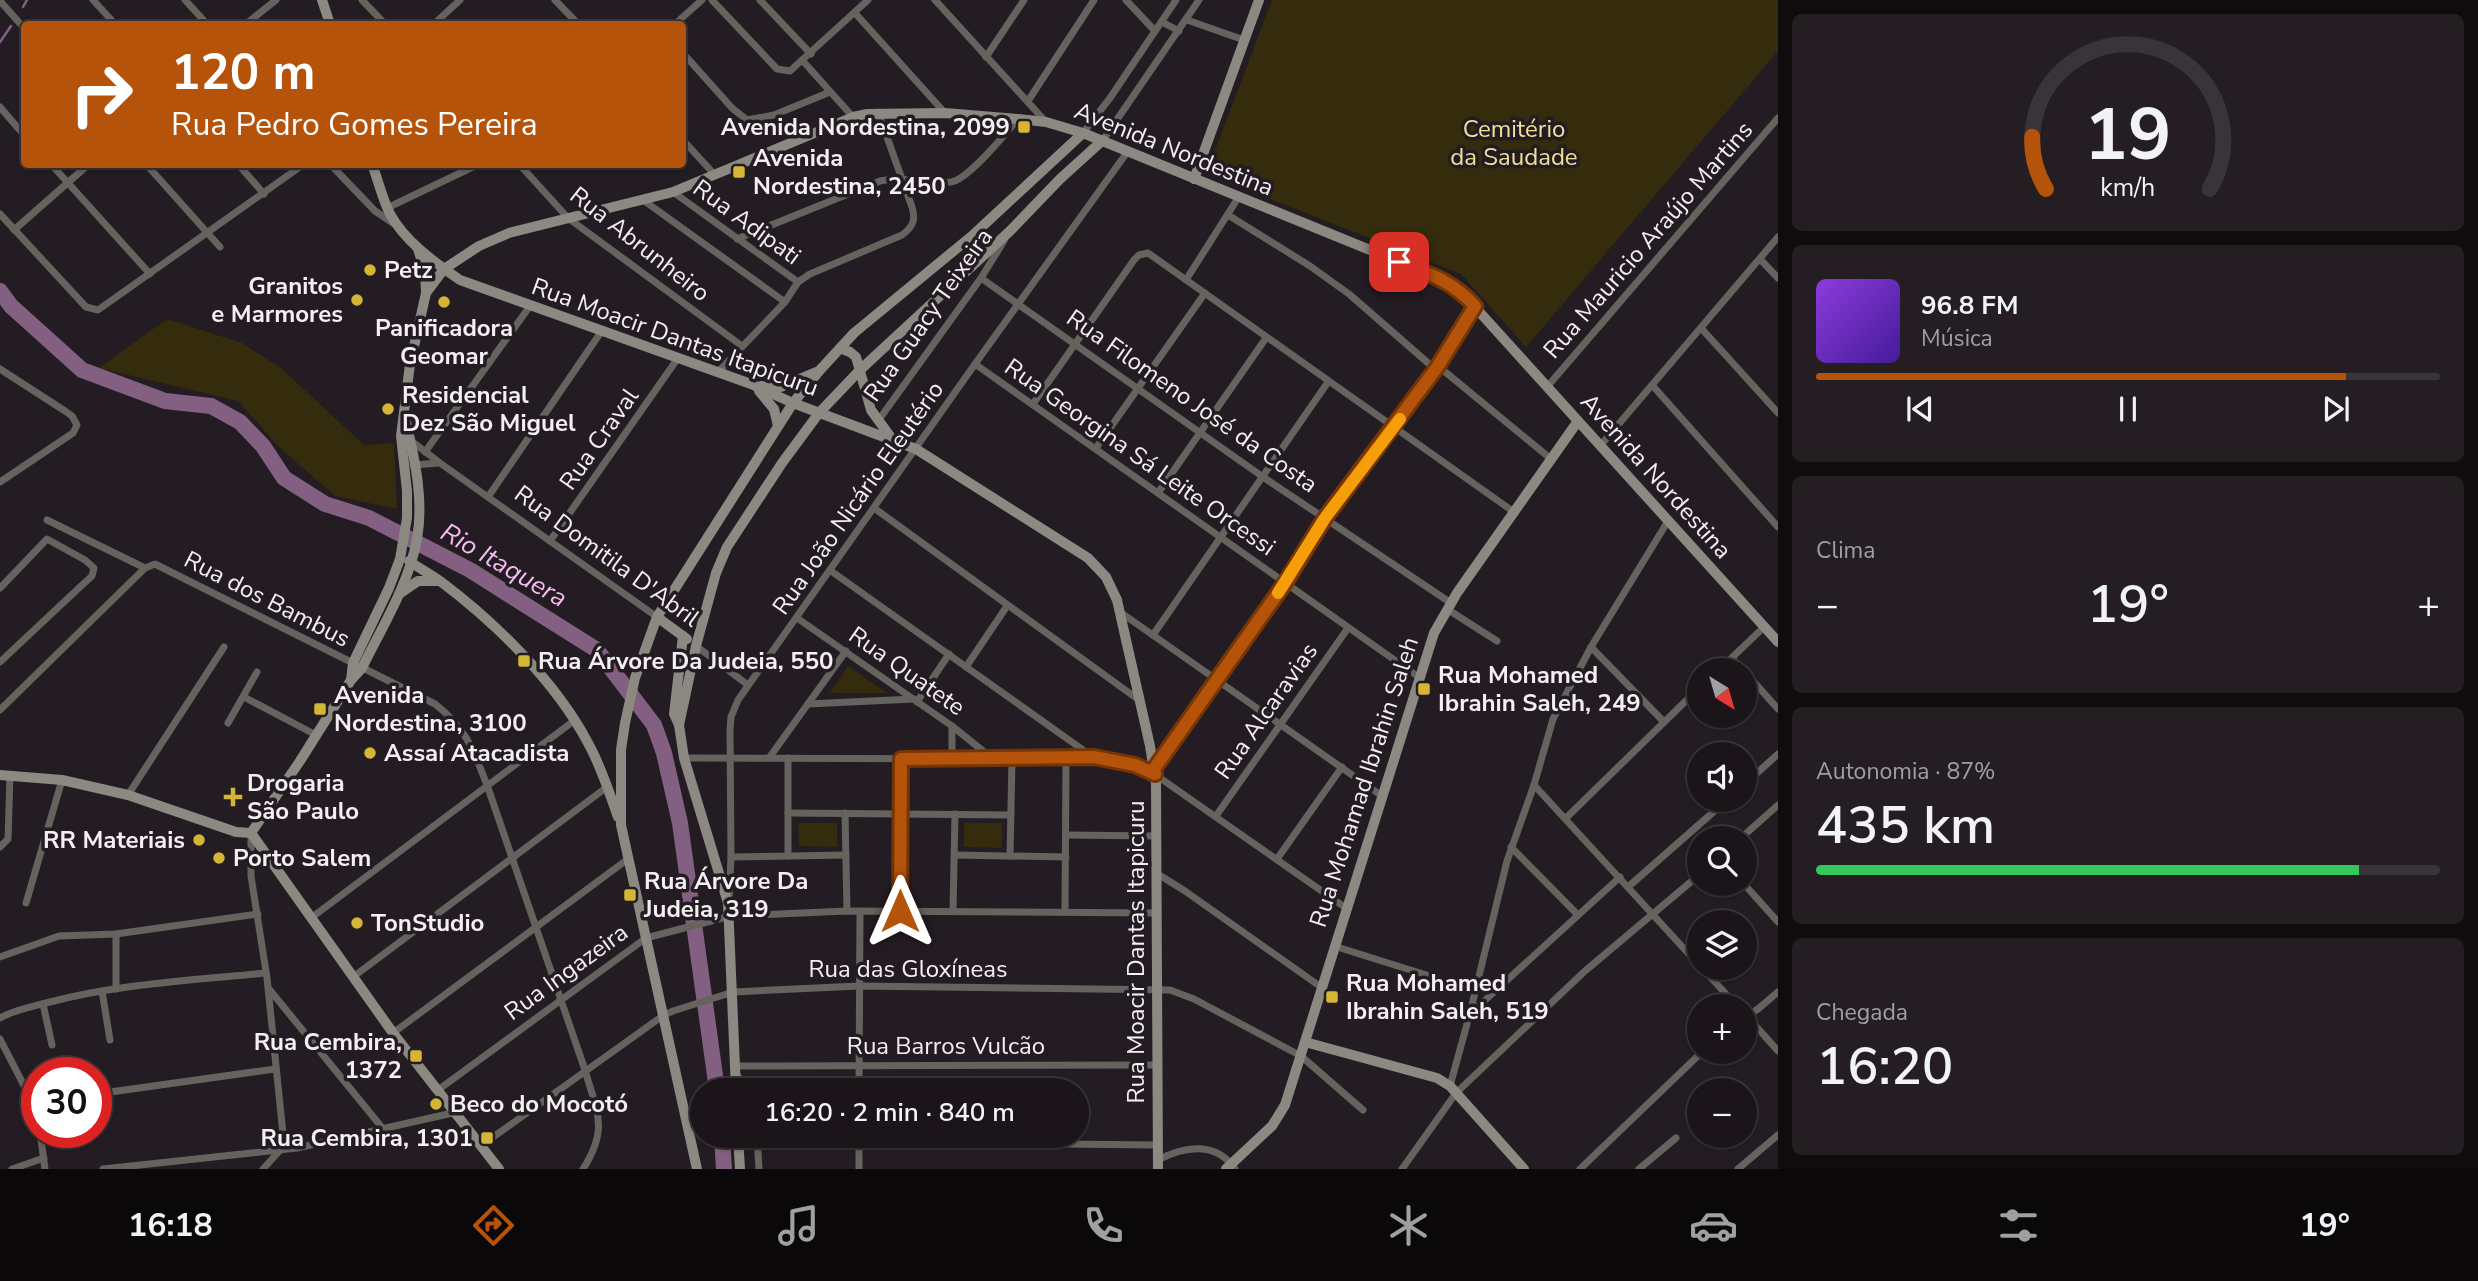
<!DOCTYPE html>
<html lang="pt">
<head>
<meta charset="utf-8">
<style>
	body { margin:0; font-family:"Nunito Sans",sans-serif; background:#241e23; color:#f1f3f6; height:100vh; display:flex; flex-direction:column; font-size:26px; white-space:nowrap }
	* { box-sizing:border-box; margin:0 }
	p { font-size:23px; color:#a09fa2 }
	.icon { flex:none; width:38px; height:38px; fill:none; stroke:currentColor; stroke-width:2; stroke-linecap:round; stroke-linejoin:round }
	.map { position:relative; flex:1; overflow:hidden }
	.details { display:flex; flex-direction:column; gap:14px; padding:14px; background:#0f0c0e; width:700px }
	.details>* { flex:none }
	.top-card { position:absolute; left:21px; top:21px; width:665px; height:147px; border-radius:7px; box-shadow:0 2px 5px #0004,0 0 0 2px #393439; background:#b45309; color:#fff; overflow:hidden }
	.needle { width:46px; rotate:143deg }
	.controls { position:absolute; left:1687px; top:658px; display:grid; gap:14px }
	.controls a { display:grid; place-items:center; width:70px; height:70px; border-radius:50%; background:#1b151a; box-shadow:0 2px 5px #0004,0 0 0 2px #393439; font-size:35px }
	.speed { position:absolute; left:21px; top:1057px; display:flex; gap:14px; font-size:35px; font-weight:700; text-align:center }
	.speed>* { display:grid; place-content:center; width:91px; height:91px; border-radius:50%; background:#1b151a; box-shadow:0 2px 5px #0004,0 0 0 2px #393439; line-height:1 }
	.speed .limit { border:10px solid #d22; background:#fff; color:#111 }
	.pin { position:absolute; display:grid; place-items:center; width:60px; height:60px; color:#fff; margin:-30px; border-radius:14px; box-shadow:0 4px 10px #0006 }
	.me { position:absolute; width:77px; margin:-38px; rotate:0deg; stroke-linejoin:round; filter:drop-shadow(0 0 5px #0008) }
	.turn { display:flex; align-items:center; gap:24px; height:147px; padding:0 35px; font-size:32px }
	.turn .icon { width:91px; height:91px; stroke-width:2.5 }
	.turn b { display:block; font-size:49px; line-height:60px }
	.big { font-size:52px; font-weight:600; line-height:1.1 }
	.details .tile { flex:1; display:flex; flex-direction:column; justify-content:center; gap:10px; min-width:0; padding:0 24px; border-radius:10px; background:#241e23 }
	.details .dial { align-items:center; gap:0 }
	.dial svg { height:182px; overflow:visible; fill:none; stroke:#393439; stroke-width:7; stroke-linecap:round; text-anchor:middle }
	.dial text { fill:#f1f3f6; stroke:none }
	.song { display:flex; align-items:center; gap:21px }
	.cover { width:84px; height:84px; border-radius:10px; background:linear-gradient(135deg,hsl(270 70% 55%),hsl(260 70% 35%)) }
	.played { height:7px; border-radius:4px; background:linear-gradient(90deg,#b45309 85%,#393439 85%) }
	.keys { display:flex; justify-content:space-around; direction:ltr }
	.heat { display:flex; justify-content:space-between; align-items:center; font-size:38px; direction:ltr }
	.charge { height:10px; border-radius:5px; background:linear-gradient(90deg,#34c759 87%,#393439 0) }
	.trip { position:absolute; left:690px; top:1078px; width:399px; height:70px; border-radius:35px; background:#1b151a; box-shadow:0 2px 5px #0004,0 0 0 2px #393439; font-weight:600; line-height:70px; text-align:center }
	.tabs { display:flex; height:112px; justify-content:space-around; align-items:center; background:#0b080a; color:#a09fa2 }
	.tabs .icon { width:49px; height:49px }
	.tabs .on { color:#b45309 }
	.tabs b { font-size:32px; color:#f1f3f6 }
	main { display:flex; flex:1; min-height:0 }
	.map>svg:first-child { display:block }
	.green { fill:#342c0c }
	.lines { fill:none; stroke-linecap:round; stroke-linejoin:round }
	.stream { stroke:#836081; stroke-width:2.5 }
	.river { stroke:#836081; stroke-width:16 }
	.street { stroke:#64635e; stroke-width:7 }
	.secondary { stroke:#8b8982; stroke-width:10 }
	.route-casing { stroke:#753606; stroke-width:18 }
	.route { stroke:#b45309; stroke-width:12 }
	.slow { stroke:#f59e0b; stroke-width:12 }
	.poi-dot { fill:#d4b535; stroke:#241c23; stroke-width:2.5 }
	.labels { text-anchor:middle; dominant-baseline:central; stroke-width:7; stroke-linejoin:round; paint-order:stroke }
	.poi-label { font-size:24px; font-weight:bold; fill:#f5eff4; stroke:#241c23; text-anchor:start }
	.park-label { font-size:24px; fill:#f3df94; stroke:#241c23 }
	.street-label { font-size:24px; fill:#f5eff4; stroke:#241c23 }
	.water-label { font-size:26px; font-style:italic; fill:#f5bbf2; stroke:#241c23 }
</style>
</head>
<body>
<main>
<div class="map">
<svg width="1778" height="1169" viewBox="0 0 1778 1169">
	<rect width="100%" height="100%" fill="#241c23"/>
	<!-- green -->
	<g class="green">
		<path d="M1272,0H1778V51L1526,347L1461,274L1206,174Z"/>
		<path d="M167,319L242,343L281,368L364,445L394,443L397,509L335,496L279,447L238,401L99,368Z"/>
		<path d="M848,666L887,693H830Z"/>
		<path d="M798,823H837V847L799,846Z"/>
		<path d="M964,823H1002V848L964,847Z"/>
	</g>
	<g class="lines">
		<!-- stream -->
		<g class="stream">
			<path d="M23,7L27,0"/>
			<path d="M0,42L11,26"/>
		</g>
		<!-- river -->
		<g class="river">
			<path d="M0,291L11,306L82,370L165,401L211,406L240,422L263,446L284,478L325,504L369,518L470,570L597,650L654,725L664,753L680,823L717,1090"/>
			<path d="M722,1136L724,1169"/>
		</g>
		<!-- street -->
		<g class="street">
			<path d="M93,0L115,24"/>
			<path d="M185,0L207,24"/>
			<path d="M362,0L385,24"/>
			<path d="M555,0L578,24"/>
			<path d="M712,0L777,69L790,71L868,0"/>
			<path d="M760,0L811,54"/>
			<path d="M935,0L1046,122"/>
			<path d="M1126,0L1155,31"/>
			<path d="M0,1L24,28"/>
			<path d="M855,13L945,113"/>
			<path d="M1187,20L1244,40"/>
			<path d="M1162,22L1179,31"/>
			<path d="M246,24L276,0"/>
			<path d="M434,24L460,0"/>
			<path d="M675,24L702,0"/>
			<path d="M682,52L732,108L747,120L774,115L830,92"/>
			<path d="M986,57L1024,0"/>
			<path d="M802,60L853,117"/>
			<path d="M1028,101L1094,0"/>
			<path d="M0,107L24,135"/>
			<path d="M1083,133L1110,98L1176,0"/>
			<path d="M682,139L714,174"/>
			<path d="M1103,140L1199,0"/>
			<path d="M51,164L150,274"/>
			<path d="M146,164L220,247"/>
			<path d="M238,164L264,194"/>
			<path d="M330,164L375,211L396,225"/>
			<path d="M519,164L568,218L742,346"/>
			<path d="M673,192L798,282"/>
			<path d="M643,200L785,302"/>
			<path d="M387,208L479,164"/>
			<path d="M0,214L86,307L98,310L304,164"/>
			<path d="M1228,215L1310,266L1349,294L1435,369"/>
			<path d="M14,230L89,164"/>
			<path d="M737,239L880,181C904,176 926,184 951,182C968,180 1006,133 1018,119"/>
			<path d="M1760,259L1778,278"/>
			<path d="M981,278L1263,477L1451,603"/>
			<path d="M1186,280L1238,198"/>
			<path d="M1701,328L1778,413"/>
			<path d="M975,364L1420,678"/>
			<path d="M1438,366L1551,459"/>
			<path d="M0,369L65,411L72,416L77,425L73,433L0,482"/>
			<path d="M718,372L785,302L798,282L810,274L902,235C913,227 916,220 912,207L878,112"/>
			<path d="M1652,385L1778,527"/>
			<path d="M1547,387L1778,118"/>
			<path d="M1033,404L1134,260L1139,255L1148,253L1514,512"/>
			<path d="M878,421L981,278L1004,241"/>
			<path d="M410,440L440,463L657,617"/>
			<path d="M1600,446L1778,237"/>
			<path d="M1096,448L1205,293"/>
			<path d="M425,452L530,306"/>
			<path d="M413,465L439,463"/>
			<path d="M1158,493L1266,338"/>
			<path d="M488,497L601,332"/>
			<path d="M874,508L1139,700"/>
			<path d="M47,520L145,568"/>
			<path d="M550,541L678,358"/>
			<path d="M831,571L1093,757"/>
			<path d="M0,588L47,539L85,560L94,568L92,576L80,587L0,662"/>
			<path d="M1447,609L1497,641"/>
			<path d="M1120,612L1382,796"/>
			<path d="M797,618L952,726L993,759"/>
			<path d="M1153,635L1328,382"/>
			<path d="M696,646L748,685"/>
			<path d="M1591,647L1664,722"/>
			<path d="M1732,658L1743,670"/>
			<path d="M966,667L1007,606"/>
			<path d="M1719,670L1764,627"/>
			<path d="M1745,672L1778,709"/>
			<path d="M244,697L316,735"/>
			<path d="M917,702L949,654"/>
			<path d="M808,704L914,699"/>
			<path d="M0,710L145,568L155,564L435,704C466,728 473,749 487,785L585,1070C597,1113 609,1128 583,1169"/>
			<path d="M228,723L257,672"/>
			<path d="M952,726V759"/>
			<path d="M684,758L1058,759C1091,757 1119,758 1150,771L1346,908"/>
			<path d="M769,758L846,651"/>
			<path d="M788,758V856"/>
			<path d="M1154,769L1285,583L1325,518L1438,366L1475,306"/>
			<path d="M1745,784L1778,754"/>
			<path d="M1534,785L1699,965"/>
			<path d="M128,795L224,647"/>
			<path d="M788,813L1011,815"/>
			<path d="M845,813L847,911"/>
			<path d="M1216,816L1348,628"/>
			<path d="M1566,818L1699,688"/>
			<path d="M251,833V876L267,978L283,1134L282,1148L263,1169"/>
			<path d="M1066,835L1156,836"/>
			<path d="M1741,838L1778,805"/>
			<path d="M0,847L8,839L10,776"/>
			<path d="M1511,847L1578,915"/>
			<path d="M955,855L1066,857"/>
			<path d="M1010,856L1012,759"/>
			<path d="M731,857L846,855"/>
			<path d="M1277,859L1342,767"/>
			<path d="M1156,873L1185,891L1321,987"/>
			<path d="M1744,884L1778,922"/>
			<path d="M1628,887L1727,800"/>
			<path d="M729,900L731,857L730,730L731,717L738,700L975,364L1128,151"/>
			<path d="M26,903L62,780"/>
			<path d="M900,911L901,759"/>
			<path d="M953,911L955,814"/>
			<path d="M1065,911L1066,759"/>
			<path d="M311,918L575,720"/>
			<path d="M1334,946L1439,979"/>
			<path d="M0,957L59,936L116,934L258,914"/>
			<path d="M1702,968L1737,1006"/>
			<path d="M353,977L607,787"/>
			<path d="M116,989V934"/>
			<path d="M269,989L384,1130"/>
			<path d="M102,991L110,1040"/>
			<path d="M43,1004L52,1045"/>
			<path d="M1471,1013L1620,877"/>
			<path d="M1745,1014L1778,1051"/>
			<path d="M1745,1017L1758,1009L1778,992"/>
			<path d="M0,1018C14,1010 31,1007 46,1003C118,984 193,980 266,973"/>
			<path d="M393,1033L628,859"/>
			<path d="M0,1039L33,1103L37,1120"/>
			<path d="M735,1066L1157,1065"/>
			<path d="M736,1074L742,1081L745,1090"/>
			<path d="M1450,1086L1470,1013L1507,861L1534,785L1553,719L1591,647L1668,521"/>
			<path d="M438,1090L646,938L730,916L847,911L1157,913"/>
			<path d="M859,1090L860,912"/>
			<path d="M96,1094L275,1069"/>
			<path d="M40,1132L45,1169"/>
			<path d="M757,1136L759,1169"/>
			<path d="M758,1141L1157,1145"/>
			<path d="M482,1145L664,1015L673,1011L733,992L859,986L1170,990L1194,999L1301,1056L1363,1110"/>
			<path d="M1158,1160C1184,1146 1216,1141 1235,1169"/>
			<path d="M12,1169L44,1158"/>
			<path d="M103,1169L297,1148L457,1112"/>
			<path d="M859,1169V1136"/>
			<path d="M1402,1169L1456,1093L1585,971L1699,875"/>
			<path d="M1580,1169L1702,1052"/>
			<path d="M1639,1169L1676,1138"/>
			<path d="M1738,1169L1778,1135"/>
		</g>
		<!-- secondary -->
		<g class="secondary">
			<path d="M322,0L330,24"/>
			<path d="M372,164C378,180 382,197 389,212C404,241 434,262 460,280L751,384L793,403L916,449L1088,558L1106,577L1117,600L1150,746L1156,784L1158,1169"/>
			<path d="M1194,179L1259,0"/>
			<path d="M418,249L425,271L426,292"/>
			<path d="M840,348L850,352L856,357L871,410L892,439"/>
			<path d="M761,386L781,387L816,372"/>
			<path d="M759,391L774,409L778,426"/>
			<path d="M409,561C419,568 430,574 440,581C495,622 556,682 588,743C601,766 609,792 618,817"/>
			<path d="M399,594L418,581H439"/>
			<path d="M657,617L687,639"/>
			<path d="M683,636L674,714L679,725L684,758L728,903L736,1090"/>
			<path d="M351,680L353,663L389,588L400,559L407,518V491L401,436L410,364L426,293L444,269L479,246L509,233L673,192L853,117L867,114L945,113L1018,119L1046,122L1083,133L1446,281L1465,296L1778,642"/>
			<path d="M679,725L696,646L716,573L727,547L782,463L819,413L860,370L1010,231L1060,179L1103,140"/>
			<path d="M0,775L62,780L128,795L236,832L251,833"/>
			<path d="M251,833L300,761L351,680L362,668C382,627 409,584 417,539C424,500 415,460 406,422"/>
			<path d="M251,833L393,1033L499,1169"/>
			<path d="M1305,1042L1437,1078L1450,1086L1524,1169"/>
			<path d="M738,1136L740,1169"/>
			<path d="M697,1169L621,825V750L625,723L635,678L657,617L793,403L820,370L854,333L973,235L1083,133"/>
			<path d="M1226,1169L1272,1126L1285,1105L1434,633L1457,593L1578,421"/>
		</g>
	</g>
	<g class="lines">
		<!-- route casing -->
		<g class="route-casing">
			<path id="route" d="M900,911L901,759L1094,757L1135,765L1155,774L1154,769L1285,583L1325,518L1438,366L1475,306C1452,281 1430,274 1399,262"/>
		</g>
		<!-- route -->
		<use href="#route" class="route"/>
		<!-- slow -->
		<path class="slow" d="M1278,593L1325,518L1400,419"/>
	</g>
	<!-- markers -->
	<g class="poi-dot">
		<rect x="1017" y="120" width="14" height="14" rx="3.5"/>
		<rect x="732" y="165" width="14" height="14" rx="3.5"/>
		<circle cx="370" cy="270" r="7"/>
		<circle cx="357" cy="300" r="7"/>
		<circle cx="444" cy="302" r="7"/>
		<circle cx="388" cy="409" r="7"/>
		<rect x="517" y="654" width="14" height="14" rx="3.5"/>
		<rect x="1417" y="682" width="14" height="14" rx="3.5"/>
		<rect x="313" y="702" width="14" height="14" rx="3.5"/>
		<circle cx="370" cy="753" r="7"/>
		<path d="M229.5 786.5h7v7h7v7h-7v7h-7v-7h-7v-7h7z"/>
		<circle cx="199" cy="840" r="7"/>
		<circle cx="219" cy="858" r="7"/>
		<rect x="623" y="888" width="14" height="14" rx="3.5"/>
		<circle cx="357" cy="923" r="7"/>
		<rect x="1325" y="990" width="14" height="14" rx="3.5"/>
		<rect x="409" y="1049" width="14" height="14" rx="3.5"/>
		<circle cx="436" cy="1104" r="7"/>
		<rect x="480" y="1131" width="14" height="14" rx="3.5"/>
	</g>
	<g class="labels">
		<!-- poi labels -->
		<g class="poi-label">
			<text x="1010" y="127" text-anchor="end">Avenida Nordestina, 2099</text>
			<text x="753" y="158">Avenida<tspan x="753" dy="28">Nordestina, 2450</tspan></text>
			<text x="384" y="270">Petz</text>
			<text x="343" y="286" text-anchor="end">Granitos<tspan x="343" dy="28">e Marmores</tspan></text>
			<text x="444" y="328" text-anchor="middle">Panificadora<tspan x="444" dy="28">Geomar</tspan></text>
			<text x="402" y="395">Residencial<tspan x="402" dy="28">Dez São Miguel</tspan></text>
			<text x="538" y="661">Rua Árvore Da Judeia, 550</text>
			<text x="1438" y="675">Rua Mohamed<tspan x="1438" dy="28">Ibrahin Saleh, 249</tspan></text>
			<text x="334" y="695">Avenida<tspan x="334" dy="28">Nordestina, 3100</tspan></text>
			<text x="384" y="753">Assaí Atacadista</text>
			<text x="247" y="783">Drogaria<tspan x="247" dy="28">São Paulo</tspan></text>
			<text x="185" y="840" text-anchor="end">RR Materiais</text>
			<text x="233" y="858">Porto Salem</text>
			<text x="644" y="881">Rua Árvore Da<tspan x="644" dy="28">Judeia, 319</tspan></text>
			<text x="371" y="923">TonStudio</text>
			<text x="1346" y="983">Rua Mohamed<tspan x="1346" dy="28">Ibrahin Saleh, 519</tspan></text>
			<text x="402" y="1042" text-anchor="end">Rua Cembira,<tspan x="402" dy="28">1372</tspan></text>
			<text x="450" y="1104">Beco do Mocotó</text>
			<text x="473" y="1138" text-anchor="end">Rua Cembira, 1301</text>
		</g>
		<!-- park labels -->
		<g class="park-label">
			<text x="1514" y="129">Cemitério<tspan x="1514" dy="28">da Saudade</tspan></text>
		</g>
		<!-- street labels -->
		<g class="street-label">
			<text transform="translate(1174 149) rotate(22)">Avenida Nordestina</text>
			<text transform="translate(747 222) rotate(36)">Rua Adipati</text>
			<text transform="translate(1648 240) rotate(-49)">Rua Mauricio Araújo Martins</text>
			<text transform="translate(640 244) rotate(38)">Rua Abrunheiro</text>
			<text transform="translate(928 315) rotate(-55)">Rua Guacy Teixeira</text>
			<text transform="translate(675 337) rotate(20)">Rua Moacir Dantas Itapicuru</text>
			<text transform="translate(1192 401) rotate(35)">Rua Filomeno José da Costa</text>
			<text transform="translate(599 439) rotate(-55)">Rua Craval</text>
			<text transform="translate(1140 457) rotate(35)">Rua Georgina Sá Leite Orcessi</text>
			<text transform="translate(1656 476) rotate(48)">Avenida Nordestina</text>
			<text transform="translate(858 498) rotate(-55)">Rua João Nicário Eleutério</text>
			<text transform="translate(607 556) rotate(36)">Rua Domitila D'Abril</text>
			<text transform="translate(267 599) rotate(27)">Rua dos Bambus</text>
			<text transform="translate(907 671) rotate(35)">Rua Quatete</text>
			<text transform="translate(1266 711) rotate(-55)">Rua Alcaravias</text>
			<text transform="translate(1364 782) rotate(-72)">Rua Mohamad Ibrahin Saleh</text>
			<text transform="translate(1136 952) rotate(-90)">Rua Moacir Dantas Itapicuru</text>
			<text x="908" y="969">Rua das Gloxíneas</text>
			<text transform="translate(566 972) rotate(-36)">Rua Ingazeira</text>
			<text x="946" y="1046">Rua Barros Vulcão</text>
		</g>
		<!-- water labels -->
		<g class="water-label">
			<text transform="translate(504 565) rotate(30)">Rio Itaquera</text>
		</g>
	</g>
</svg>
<div class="controls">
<a><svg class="needle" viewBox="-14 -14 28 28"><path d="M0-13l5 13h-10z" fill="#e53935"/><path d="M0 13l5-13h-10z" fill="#a09fa2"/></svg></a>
<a><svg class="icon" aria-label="sound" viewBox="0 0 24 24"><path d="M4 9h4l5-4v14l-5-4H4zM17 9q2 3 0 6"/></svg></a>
<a><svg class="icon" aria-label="search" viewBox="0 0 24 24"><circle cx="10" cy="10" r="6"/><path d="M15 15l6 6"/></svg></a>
<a><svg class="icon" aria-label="layers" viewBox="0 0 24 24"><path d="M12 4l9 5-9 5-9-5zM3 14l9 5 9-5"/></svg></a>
<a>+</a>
<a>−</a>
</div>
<div class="speed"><div class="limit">30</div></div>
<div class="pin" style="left:1399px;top:262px;background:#d93025"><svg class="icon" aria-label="arrive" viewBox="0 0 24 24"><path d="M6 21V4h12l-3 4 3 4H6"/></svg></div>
<svg class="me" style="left:900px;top:911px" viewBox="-20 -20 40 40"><path d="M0-17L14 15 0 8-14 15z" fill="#b45309" stroke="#fff" stroke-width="4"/></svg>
<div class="trip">16:20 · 2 min · 840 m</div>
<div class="top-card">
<div class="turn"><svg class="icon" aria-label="right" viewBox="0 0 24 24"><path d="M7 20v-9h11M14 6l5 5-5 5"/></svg><div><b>120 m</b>Rua Pedro Gomes Pereira</div></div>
</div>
</div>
<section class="details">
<div class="tile dial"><svg viewBox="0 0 100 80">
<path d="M14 69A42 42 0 1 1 86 69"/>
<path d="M14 69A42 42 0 0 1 8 46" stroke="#b45309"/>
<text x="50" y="56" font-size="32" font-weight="700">19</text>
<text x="50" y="72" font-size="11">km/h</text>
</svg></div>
<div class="tile">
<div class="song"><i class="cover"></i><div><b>96.8 FM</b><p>Música</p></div></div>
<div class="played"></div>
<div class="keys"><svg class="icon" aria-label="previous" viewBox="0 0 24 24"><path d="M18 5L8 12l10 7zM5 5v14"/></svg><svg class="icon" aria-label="pause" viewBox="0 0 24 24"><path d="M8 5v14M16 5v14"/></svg><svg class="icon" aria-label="next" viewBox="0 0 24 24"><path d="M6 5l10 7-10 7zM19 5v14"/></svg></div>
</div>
<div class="tile"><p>Clima</p>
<div class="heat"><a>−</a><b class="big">19°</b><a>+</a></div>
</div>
<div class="tile"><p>Autonomia · 87%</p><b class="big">435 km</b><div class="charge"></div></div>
<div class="tile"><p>Chegada</p><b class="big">16:20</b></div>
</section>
</main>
<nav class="tabs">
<b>16:18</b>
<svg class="icon on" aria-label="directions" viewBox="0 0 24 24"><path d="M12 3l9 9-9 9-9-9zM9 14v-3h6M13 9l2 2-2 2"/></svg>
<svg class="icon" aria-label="music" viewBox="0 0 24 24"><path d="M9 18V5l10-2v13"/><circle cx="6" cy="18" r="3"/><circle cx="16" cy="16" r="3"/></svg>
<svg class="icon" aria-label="phone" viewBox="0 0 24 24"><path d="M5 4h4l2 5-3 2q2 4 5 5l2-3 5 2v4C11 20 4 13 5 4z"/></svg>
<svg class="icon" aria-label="climate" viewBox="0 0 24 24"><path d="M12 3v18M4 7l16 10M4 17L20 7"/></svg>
<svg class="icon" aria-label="car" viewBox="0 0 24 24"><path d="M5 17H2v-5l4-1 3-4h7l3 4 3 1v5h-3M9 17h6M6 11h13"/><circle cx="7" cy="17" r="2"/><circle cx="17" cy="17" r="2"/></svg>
<svg class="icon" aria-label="filters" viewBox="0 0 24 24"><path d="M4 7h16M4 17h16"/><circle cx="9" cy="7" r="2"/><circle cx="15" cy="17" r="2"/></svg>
<b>19°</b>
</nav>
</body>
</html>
